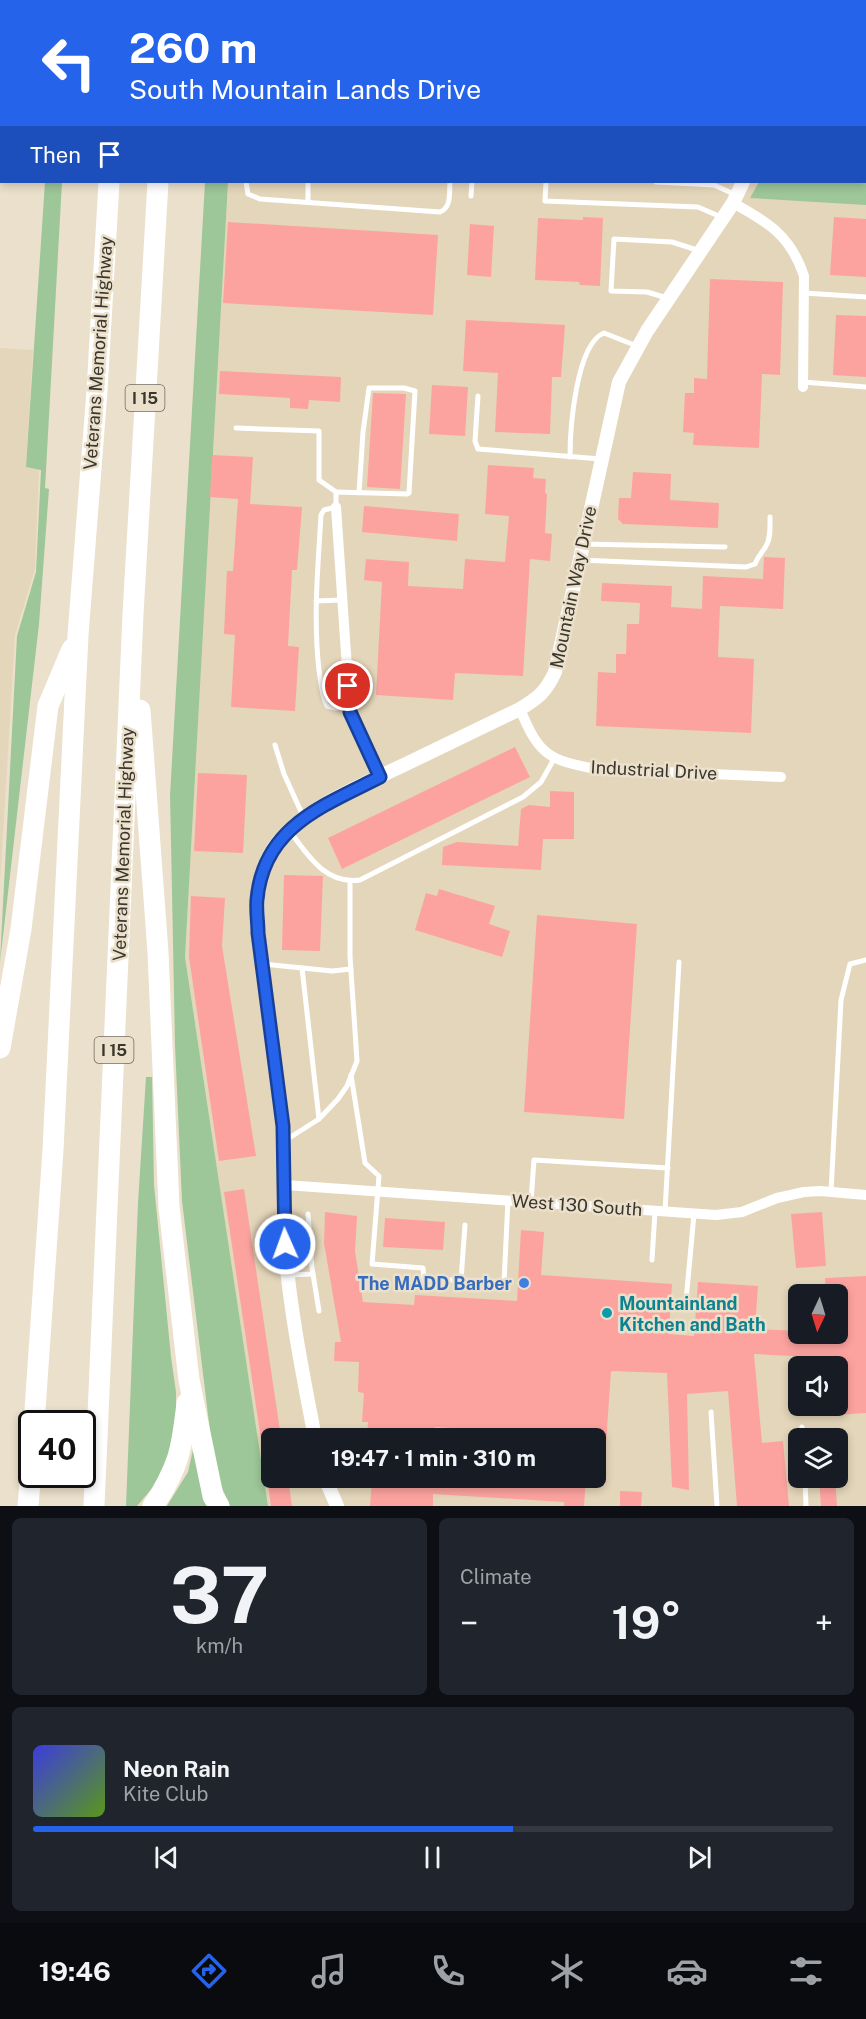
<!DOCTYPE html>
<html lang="en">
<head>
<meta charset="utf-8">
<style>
	body { margin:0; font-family:"Public Sans",sans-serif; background:#20242c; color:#f1f3f6; height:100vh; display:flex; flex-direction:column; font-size:22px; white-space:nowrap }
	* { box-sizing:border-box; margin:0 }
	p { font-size:20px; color:#9ea1a6 }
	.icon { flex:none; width:33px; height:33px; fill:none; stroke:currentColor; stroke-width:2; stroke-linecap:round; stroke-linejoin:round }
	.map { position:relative; height:1506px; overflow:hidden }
	.sheet { display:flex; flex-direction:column; gap:12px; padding:12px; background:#0d0f14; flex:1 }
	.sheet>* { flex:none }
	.top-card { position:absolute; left:0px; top:0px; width:867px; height:183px; box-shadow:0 3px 9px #0003; background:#2563eb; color:#fff; overflow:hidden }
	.needle { width:39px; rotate:184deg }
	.controls { position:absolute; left:788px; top:1284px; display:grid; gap:12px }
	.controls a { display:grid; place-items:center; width:60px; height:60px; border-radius:9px; background:#171b24; box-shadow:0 3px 9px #0003; font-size:30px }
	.speed { position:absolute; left:18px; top:1410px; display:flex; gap:12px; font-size:30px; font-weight:700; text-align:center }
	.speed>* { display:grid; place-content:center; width:78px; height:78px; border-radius:50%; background:#171b24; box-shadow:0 3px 9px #0003; line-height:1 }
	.speed .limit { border:3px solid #111; border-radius:9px; background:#fff; color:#111 }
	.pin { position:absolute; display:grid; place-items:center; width:51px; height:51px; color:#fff; margin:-26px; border:3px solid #fff; border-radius:50%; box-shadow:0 2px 6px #0007 }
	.me { position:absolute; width:66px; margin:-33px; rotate:358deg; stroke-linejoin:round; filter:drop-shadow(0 0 4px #0008) }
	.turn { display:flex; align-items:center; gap:21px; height:126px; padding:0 30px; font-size:27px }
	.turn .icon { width:78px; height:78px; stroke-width:2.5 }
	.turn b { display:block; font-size:42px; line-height:51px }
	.then { display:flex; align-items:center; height:57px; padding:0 30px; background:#0003; gap:12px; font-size:22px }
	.big { font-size:45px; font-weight:700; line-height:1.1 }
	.sheet .widget { flex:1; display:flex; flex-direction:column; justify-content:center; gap:9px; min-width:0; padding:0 21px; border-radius:9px; background:#20242c }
	.sheet .dial { align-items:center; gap:0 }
	.dial b { font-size:78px; line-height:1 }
	.song { display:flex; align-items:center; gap:18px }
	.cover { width:72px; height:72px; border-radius:9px; background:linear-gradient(135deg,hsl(240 70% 55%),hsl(90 70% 35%)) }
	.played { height:6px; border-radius:3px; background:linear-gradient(90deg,#2563eb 60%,#363941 60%) }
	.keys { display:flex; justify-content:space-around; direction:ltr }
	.heat { display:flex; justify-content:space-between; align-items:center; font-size:33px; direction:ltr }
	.sheet .tiles { flex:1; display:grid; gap:12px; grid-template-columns:1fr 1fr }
	.widget:last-child { grid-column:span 2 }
	.trip { position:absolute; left:261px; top:1428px; width:345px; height:60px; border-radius:9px; background:#171b24; box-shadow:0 3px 9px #0003; font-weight:700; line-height:60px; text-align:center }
	.tab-bar { display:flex; height:96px; justify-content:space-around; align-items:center; background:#090b0e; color:#9ea1a6 }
	.tab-bar .icon { width:42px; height:42px }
	.tab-bar .active { color:#2563eb }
	.tab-bar b { font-size:27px; color:#f1f3f6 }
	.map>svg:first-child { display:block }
	.built { fill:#e4d6ba; fill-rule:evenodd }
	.green { fill:#9dc699 }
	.building { fill:#fda39f }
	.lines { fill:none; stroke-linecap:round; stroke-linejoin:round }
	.service { stroke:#fff; stroke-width:5 }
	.minor { stroke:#fff; stroke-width:10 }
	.tertiary { stroke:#fff; stroke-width:14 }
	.motorway { stroke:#fff; stroke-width:21 }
	.route-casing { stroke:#184099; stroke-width:15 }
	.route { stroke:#2563eb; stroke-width:10 }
	.shop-dot { fill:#3f7fe0; stroke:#ebe0cb; stroke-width:2 }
	.culture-dot { fill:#0f9aa8; stroke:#ebe0cb; stroke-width:2 }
	.labels { text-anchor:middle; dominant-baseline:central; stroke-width:5; stroke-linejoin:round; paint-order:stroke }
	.shield { fill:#ebe0cb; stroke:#6f695d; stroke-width:1.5 }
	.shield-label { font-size:16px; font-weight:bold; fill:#3a362e }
	.street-label { font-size:18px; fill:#3a362e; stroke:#ebe0cb }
	.shop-label { font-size:18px; font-weight:bold; fill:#366cbe; stroke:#ebe0cb; text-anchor:end }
	.culture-label { font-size:18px; font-weight:bold; fill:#0d838f; stroke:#ebe0cb; text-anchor:start }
</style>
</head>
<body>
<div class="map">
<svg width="866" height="1506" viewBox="0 0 866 1506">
	<rect width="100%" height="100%" fill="#ebe0cb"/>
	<!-- built -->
	<g class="built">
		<path d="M238,0H866V1506H268L185,957L228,182H866V2L238,1ZM798,1294H837V1334H798ZM798,1366H837V1406H798ZM272,1438H596V1478H272ZM798,1438H837V1478H798Z"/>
		<path d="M0,348L33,350L26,467L39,469L35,569L15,635L0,884Z"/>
	</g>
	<!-- green -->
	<g class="green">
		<path d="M785,0H866V205L750,198L759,182H866V2L783,1Z"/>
		<path d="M45,182H62L45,488L49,489L39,624L0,962L17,636L36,572L41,470L26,467Z"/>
		<path d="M205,182H228L185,957L268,1506H230L215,1472L182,1201L175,1045L171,841L170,796Z"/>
		<path d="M146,1077H152L154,1185L171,1357L176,1392V1412L171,1449L154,1486L137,1506H126L138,1203Z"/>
		<path d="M193,1450L212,1506H167L188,1472Z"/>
	</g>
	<!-- building -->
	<g class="building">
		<path d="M583,217L603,218L600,286L580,285L579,282L535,280L538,218L583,220Z"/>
		<path d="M834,217L866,219V277L830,275Z"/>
		<path d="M228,222L438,235L433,315L223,303Z"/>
		<path d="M470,224L494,226L491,277L467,275Z"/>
		<path d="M710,279L783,282L780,375L762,374L759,448L693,445L694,433L683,432L685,393H694V378L707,379Z"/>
		<path d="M836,315L866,316V377L833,375Z"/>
		<path d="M466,320L565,325L561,377H552L550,434L495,432L498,373L463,371Z"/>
		<path d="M220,371L341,377L340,402L309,400L308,409L290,408V398L219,394Z"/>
		<path d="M432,385L468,387L465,436L429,434Z"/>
		<path d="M373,393L406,394L400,489L367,487Z"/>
		<path d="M212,455L253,457L250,504L302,507L297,570H292L288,646L299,647L295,711L231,707L235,635L224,634L227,571H233L238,499L210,497Z"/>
		<path d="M488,465L534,468L533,478L546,479L545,493L547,494L545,533L552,534L550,561L530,559L523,676L455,673L453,700L376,695L382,582L364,580L366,559L409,562L408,586L463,589L465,559L505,562L509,516L485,514Z"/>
		<path d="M633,472L671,474L670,500L719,503L718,528L623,524L618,519L619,498H631Z"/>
		<path d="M364,506L459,514L457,541L362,532Z"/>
		<path d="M764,557L785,558L783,609L720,606L718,657L754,659L751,733L596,726L598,672L616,673V654H626L627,624H639L640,603L601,601L602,583L672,586L671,607L702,609L703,576L763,579Z"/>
		<path d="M515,747L530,777L342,869L328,838Z"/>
		<path d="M198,773L247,775L243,853L194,851Z"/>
		<path d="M550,791L574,792V839H543L541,870L442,865L443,847L457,842L518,846L521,809L529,805L550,807Z"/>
		<path d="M284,875L323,876L320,951L282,950Z"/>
		<path d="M439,889L495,906L489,924L510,931L502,957L415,930L426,893L437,896Z"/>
		<path d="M191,896L225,898L222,946L256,1156L219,1161L189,957Z"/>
		<path d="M537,915L637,924L624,1119L524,1112Z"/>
		<path d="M244,1189L281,1437L272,1438V1465L265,1466L224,1192Z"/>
		<path d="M325,1212L357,1216L355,1251L363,1302L414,1305L415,1295L517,1301L521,1230L544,1232L541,1275L672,1284L669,1334L694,1336L698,1282L758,1286L755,1329L798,1331V1334H837V1294H826L825,1278L866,1276V1413L837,1415V1366H831L830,1358L754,1354L762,1443L783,1441L789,1506H737L728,1391L687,1394L689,1490L672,1487L667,1373L611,1371L604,1472L596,1471V1438H568V1435L435,1427L434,1438H367L368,1422H362L364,1393L358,1392L359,1362L334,1361L335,1342H341L324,1243Z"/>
		<path d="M822,1212L826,1266L796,1268L791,1214Z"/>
		<path d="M385,1218L445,1222L443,1250L383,1247Z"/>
		<path d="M267,1478H288L292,1506H271Z"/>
		<path d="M372,1478H473L566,1483V1478H586L584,1506H564V1502L433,1494V1506H370Z"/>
		<path d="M819,1478H835L837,1506H821Z"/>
		<path d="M620,1491L642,1492L641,1506H620Z"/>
	</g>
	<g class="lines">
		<!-- service -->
		<g class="service">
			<path d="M534,2V0"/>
			<path d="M627,2V0"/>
			<path d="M246,182L248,194L260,199L440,212C452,207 449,192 450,182"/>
			<path d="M546,182L545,201L698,207L721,217"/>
			<path d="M656,182L714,185L736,195"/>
			<path d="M471,196L472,182"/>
			<path d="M308,202V182"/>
			<path d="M804,293L866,297"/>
			<path d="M667,298L647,292L611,291L614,239L672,242L700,251"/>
			<path d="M803,382L866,387"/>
			<path d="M478,396L475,441L478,449L601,459"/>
			<path d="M236,428L319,431V480L336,492"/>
			<path d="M570,457C570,429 576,344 604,333L637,346"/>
			<path d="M583,544L725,547"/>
			<path d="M580,560L746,567L755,564C758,556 762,553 766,546C771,538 770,527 770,517"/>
			<path d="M316,601L342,600"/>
			<path d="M349,707L335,708L327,706C321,694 321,682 319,670C313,618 318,567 321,515L324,510L336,507V492L407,494L409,493L415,391L404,388H369L363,432L359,493"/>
			<path d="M275,745L284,774L303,816"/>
			<path d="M289,830C307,854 325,885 360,880L523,797L541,782L554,759"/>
			<path d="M263,964L332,971L351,969"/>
			<path d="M302,968L319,1119"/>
			<path d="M351,1075L365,1163L379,1176L372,1264L423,1268L424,1279L504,1282L508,1200"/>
			<path d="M286,1140L319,1119L338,1099L347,1086L357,1061L350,956V881"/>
			<path d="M831,1192L841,1000L850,964L866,960"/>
			<path d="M531,1201L534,1160L668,1168"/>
			<path d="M665,1211L679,962"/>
			<path d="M308,1214L312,1268L319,1311"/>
			<path d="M652,1260L655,1211"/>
			<path d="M288,1275L313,1274"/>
			<path d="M461,1280L465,1225"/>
			<path d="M686,1301L694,1214"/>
			<path d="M711,1412L717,1506"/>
			<path d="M802,1427L803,1438"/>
			<path d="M805,1478L806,1506"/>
		</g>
		<!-- minor -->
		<g class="minor">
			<path d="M457,2V0"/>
			<path d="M733,203C768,222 791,236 804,276L803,387"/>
			<path d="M336,507L350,712L380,777"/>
			<path d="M520,709C539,755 548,760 596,769L781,777"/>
			<path d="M285,1185L716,1215L742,1212L777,1198L804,1192L820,1191L866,1195"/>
		</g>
		<!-- tertiary -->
		<g class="tertiary">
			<path d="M761,2V0"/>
			<path d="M315,1438C303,1375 290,1311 285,1247C282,1207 286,1166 283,1126L258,933C257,905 256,877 271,852C296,810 365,784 408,763C446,745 483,727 520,709C538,698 546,692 555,672L619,382L647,331L733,203L743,182"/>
			<path d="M325,1478L337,1506"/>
		</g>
		<!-- motorway -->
		<g class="motorway">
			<path d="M120,2V0"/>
			<path d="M168,2V0"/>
			<path d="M140,710L158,952L169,1207L189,1380L213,1496L219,1506"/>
			<path d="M0,1048L21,929L48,706L72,649"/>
			<path d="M34,1424L53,1150L78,635L97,391L109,182"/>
			<path d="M28,1506L32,1458"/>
			<path d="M94,1506L133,614L158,182"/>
			<path d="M153,1506C179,1468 182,1448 187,1403"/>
		</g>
	</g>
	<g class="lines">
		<!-- route casing -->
		<g class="route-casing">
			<path id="route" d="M285,1244L283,1126L258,933C258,922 256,911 257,900C263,827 323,806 380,777L350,712L348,686"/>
		</g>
		<!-- route -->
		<use href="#route" class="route"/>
	</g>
	<!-- markers -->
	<circle class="shop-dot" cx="524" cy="1283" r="6"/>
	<circle class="culture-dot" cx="607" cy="1313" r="6"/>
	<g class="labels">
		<!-- shield labels -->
		<g class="shield">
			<rect x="125.5" y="385" width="39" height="26" rx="4.5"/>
			<rect x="94.5" y="1037" width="39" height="26" rx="4.5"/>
		</g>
		<g class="shield-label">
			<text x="145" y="398">I 15</text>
			<text x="114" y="1050">I 15</text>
		</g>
		<!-- street labels -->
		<g class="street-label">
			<text transform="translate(98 353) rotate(-86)">Veterans Memorial Highway</text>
			<text transform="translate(573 587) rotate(-78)">Mountain Way Drive</text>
			<text transform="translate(654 770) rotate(3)">Industrial Drive</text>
			<text transform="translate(123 844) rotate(-88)">Veterans Memorial Highway</text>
			<text transform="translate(577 1205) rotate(4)">West 130 South</text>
		</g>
		<!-- shop labels -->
		<g class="shop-label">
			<text x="512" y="1283">The MADD Barber</text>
		</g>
		<!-- culture labels -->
		<g class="culture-label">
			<text x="619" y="1303">Mountainland<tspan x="619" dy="21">Kitchen and Bath</tspan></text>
		</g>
	</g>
</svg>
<div class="controls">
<a><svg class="needle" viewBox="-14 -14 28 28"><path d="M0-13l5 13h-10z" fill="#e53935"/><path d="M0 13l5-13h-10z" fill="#9ea1a6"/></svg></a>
<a><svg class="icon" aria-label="sound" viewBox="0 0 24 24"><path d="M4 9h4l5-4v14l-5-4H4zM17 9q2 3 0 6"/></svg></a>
<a><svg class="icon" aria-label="layers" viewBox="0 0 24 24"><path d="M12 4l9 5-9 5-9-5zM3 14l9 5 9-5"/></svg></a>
</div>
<div class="speed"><div class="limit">40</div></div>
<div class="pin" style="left:348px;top:686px;background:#d93025"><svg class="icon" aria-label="arrive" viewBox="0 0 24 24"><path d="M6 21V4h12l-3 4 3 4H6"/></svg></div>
<svg class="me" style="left:285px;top:1244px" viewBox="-20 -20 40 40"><circle r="17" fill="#2563eb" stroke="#fff" stroke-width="3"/><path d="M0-11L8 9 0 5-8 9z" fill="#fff"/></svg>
<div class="trip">19:47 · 1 min · 310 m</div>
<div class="top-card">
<div class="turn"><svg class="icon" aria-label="left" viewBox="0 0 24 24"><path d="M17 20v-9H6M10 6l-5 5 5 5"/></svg><div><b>260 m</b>South Mountain Lands Drive</div></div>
<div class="then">Then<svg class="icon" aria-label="arrive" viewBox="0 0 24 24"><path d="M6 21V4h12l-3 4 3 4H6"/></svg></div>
</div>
</div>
<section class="sheet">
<div class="tiles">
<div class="widget dial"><b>37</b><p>km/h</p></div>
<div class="widget"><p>Climate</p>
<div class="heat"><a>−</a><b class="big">19°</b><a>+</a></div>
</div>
<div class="widget">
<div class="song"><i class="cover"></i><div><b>Neon Rain</b><p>Kite Club</p></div></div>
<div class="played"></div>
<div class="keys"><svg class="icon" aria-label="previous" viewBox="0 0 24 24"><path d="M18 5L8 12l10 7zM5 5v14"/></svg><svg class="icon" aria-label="pause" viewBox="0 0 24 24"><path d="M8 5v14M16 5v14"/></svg><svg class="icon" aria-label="next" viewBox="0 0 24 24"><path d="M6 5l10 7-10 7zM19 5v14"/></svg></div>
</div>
</div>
</section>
<nav class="tab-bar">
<b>19:46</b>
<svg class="icon active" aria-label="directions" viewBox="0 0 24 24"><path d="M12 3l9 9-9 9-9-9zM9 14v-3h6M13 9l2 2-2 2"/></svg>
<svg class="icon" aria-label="music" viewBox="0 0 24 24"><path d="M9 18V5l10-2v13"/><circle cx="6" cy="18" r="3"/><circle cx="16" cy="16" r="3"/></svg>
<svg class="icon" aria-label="phone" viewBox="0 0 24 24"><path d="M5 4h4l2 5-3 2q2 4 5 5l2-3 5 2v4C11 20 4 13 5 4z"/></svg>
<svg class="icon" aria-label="climate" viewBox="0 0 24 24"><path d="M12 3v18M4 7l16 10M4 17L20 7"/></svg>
<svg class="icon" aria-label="car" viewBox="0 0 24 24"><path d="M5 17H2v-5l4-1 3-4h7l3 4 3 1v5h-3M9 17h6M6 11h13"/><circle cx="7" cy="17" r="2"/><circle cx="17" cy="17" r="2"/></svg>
<svg class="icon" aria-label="filters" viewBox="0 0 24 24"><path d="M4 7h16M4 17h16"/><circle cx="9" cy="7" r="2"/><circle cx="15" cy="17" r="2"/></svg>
</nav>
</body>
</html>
